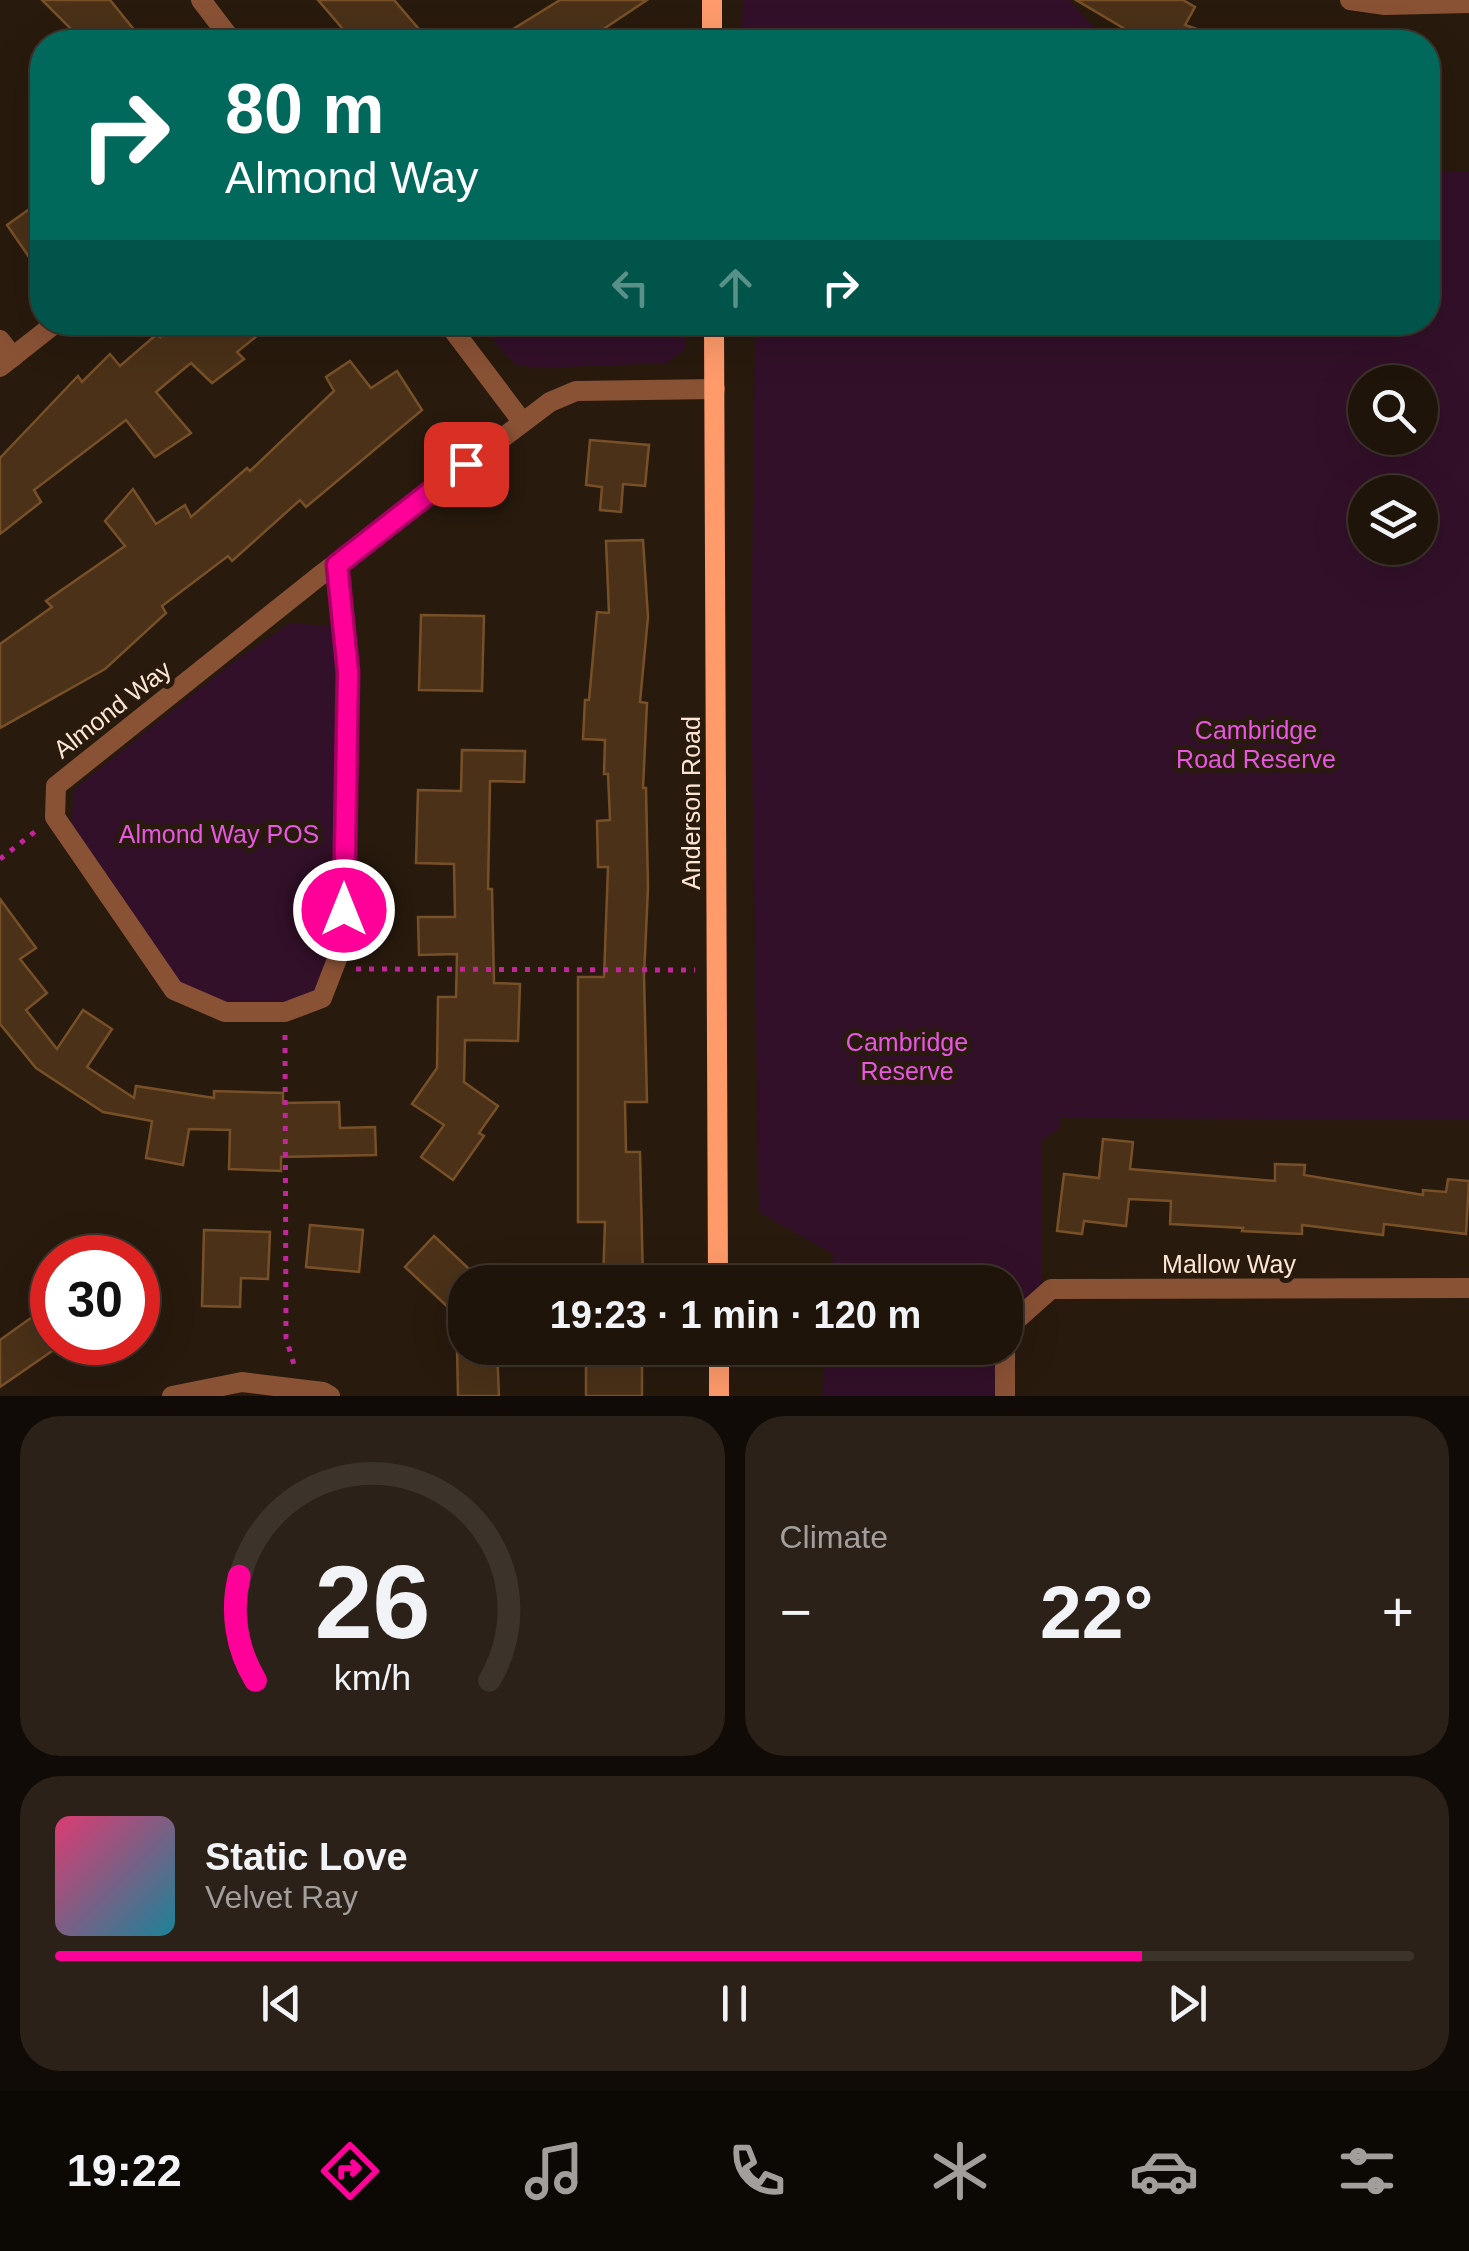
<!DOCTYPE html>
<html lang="en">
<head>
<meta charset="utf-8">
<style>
	body { margin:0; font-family:Arial,sans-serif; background:#2b2118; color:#f1f3f6; height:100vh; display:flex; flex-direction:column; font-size:38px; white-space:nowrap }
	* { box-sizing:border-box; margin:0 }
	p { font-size:32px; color:#a19e9c }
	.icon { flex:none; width:55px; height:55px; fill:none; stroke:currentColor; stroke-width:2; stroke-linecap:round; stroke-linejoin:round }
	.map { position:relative; height:1396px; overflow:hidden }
	.panel { display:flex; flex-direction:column; gap:20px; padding:20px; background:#100b06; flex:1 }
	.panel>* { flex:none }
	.hud { position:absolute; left:30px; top:30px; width:1410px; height:305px; border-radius:40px; box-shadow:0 10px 40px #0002,0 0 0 2px #3c332b; background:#00695c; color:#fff; overflow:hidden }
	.fabs { position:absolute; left:1348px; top:365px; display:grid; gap:20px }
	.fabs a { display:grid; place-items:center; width:90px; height:90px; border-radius:50%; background:#1e140a; box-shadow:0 10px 40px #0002,0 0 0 2px #3c332b; font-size:50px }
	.speed { position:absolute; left:30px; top:1235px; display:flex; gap:20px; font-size:50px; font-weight:700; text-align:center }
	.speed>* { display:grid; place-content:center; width:130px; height:130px; border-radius:50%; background:#1e140a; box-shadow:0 10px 40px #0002,0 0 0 2px #3c332b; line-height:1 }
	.speed .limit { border:15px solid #d22; background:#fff; color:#111 }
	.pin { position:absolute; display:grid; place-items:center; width:85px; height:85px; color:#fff; margin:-42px; border-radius:20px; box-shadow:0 5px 15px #0006 }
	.me { position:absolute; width:110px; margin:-55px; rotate:0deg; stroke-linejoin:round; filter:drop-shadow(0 0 8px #0008) }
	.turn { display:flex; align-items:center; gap:35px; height:210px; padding:0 30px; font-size:45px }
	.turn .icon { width:130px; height:130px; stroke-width:2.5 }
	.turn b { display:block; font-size:70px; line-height:85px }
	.lanes { display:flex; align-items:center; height:95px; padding:0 30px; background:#0003; justify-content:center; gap:50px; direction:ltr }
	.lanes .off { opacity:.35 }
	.big { font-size:75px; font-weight:700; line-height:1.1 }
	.panel .card { flex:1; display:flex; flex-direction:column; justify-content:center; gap:15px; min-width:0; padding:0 35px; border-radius:40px; background:#2b2118 }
	.panel .dial { align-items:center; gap:0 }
	.dial svg { height:260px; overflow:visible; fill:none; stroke:#3c332b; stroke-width:7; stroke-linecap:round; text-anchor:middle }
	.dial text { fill:#f1f3f6; stroke:none }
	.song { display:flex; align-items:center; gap:30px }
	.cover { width:120px; height:120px; border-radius:15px; background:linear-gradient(135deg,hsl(340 70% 55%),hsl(190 70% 35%)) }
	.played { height:10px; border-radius:5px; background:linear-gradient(90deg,#ff0098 80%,#3c332b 80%) }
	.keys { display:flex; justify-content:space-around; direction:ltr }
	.heat { display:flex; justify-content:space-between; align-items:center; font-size:55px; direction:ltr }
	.panel .tiles { flex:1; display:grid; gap:20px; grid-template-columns:1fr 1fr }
	.card:last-child { grid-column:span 2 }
	.trip { position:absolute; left:448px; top:1265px; width:575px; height:100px; border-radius:40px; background:#1e140a; box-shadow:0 10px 40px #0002,0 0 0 2px #3c332b; font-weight:700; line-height:100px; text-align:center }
	.tabs { display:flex; height:160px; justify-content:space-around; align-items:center; background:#0c0804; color:#a19e9c }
	.tabs .icon { width:70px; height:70px }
	.tabs .current { color:#ff0098 }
	.tabs b { font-size:45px; color:#f1f3f6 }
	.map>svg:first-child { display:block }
	.green { fill:#321029; fill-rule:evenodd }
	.building { fill:#4a3118; stroke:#785028; stroke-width:2.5 }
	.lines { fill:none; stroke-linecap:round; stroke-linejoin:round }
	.path { stroke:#c2259c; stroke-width:5; stroke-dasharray:5 8; stroke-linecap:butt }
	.street { stroke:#8a5235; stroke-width:20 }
	.secondary { stroke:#ff9b6b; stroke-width:20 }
	.route-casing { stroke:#a60063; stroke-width:25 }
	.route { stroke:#ff0098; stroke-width:18 }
	.labels { text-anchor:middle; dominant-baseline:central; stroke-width:10; stroke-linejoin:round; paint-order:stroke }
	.street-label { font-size:25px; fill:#ffe6d4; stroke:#281a0d }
	.park-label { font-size:25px; fill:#e956e2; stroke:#281a0d }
</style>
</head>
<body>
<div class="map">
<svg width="1469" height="1396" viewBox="0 0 1469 1396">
	<rect width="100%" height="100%" fill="#281a0d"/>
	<!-- green -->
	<g class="green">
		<path d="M743,0H1069L1107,42H741Z"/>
		<path d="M1428,172H1469V1120L1060,1118L1059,1128L1042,1141V1287L1005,1319V1282H831L833,1254L759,1212L751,677L755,323L1428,322ZM1365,382H1420V438H1365ZM1365,492H1420V548H1365Z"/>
		<path d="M479,323H685V349L667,363L537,368L514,364Z"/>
		<path d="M290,623L332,626L344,640V941L322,998L225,1012L174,990L70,829L75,788L232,663Z"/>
		<path d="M826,1348H995V1396H822Z"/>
	</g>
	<!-- building -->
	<g class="building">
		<path d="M42,0H110L144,42H84Z"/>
		<path d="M318,0H394L430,42H354Z"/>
		<path d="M560,0H647L584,42H492Z"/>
		<path d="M1076,0H1183L1195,7L1185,25L1226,39V42H1147Z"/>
		<path d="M42,200V276L7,225Z"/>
		<path d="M172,322H274L237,352L244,359L212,383L191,363L156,392L191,433L155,457L126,420L34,490L41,502L0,534V458L78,376L82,382L110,354L120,366L157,334L160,337Z"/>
		<path d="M350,361L371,388L397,371L422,410L306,507L300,500L232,561L228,556L162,606L166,613L105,669L0,728V644L52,607L46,601L125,546L105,521L133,489L156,524L185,505L191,517L247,468L250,471L334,391L326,377Z"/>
		<path d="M590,440L649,445L645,486L623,484L621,512L600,510L602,487L586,485Z"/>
		<path d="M643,540L648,617L640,702L647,703L643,788H646L648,888L644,976L647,1102H625L626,1152H640L643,1282H603L605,1222H578V977H604L608,867H598L597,821L610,820L608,774H604L605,740L583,739L585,700H589L597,612L609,613L606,541Z"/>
		<path d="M421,615L484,616L482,691L419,690Z"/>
		<path d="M462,750L525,751L524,782L490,781L488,889H492L494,983L520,984L518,1041L465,1040L464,1082L498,1106L479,1133L484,1136L453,1180L421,1157L444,1125L412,1104L437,1068L438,997H456L457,954L419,955L418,917H455L454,864L416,863L418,790L461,791Z"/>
		<path d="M0,899L36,948L20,959L47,993L26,1010L57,1049L83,1010L112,1029L87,1067L134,1098L136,1086L214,1098V1091L283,1093V1103L339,1102L340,1128L375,1127L376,1155L281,1157V1171L229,1169L230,1130L189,1129L183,1165L146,1158L152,1121L103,1112L36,1068L0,1024Z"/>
		<path d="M1103,1139L1133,1142L1130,1169L1275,1181V1164L1305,1165L1304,1175L1423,1195V1190L1446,1192L1448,1179L1469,1181L1466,1234L1384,1224L1383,1235L1302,1225V1234L1242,1231L1243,1228L1170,1224L1171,1201L1129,1199L1126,1226L1084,1221L1082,1234L1057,1231L1064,1174L1099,1178Z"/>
		<path d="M310,1225L363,1230L359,1272L306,1267Z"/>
		<path d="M204,1230L270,1232L268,1279L241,1278L240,1307L202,1306Z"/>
		<path d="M434,1236L483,1282H465V1323L405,1267Z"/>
		<path d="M52,1303V1351L0,1387V1340Z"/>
		<path d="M457,1348H497L499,1396H458Z"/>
		<path d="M586,1348H618V1365H642V1396H586Z"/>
	</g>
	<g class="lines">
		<!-- path -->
		<g class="path">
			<path d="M0,859L37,830"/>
			<path d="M356,969L695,970"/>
			<path d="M285,1035L286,1338L295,1368"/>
		</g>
		<!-- street -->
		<g class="street">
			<path d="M201,0L233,42"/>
			<path d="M1350,0L1385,5L1469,3"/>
			<path d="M447,322L521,420"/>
			<path d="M0,340L13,357"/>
			<path d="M0,367L57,322"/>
			<path d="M337,565L347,672L344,941L322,998L285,1012H225L174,990L55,817L56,786L318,577L550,402L576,391L715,389"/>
			<path d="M1005,1330L1051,1289L1469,1288"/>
			<path d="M172,1396L242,1382L323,1392L330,1396"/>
			<path d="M1005,1396V1348"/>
		</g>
		<!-- secondary -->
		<g class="secondary">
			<path d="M712,0V42"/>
			<path d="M714,322L718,1282"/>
			<path d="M719,1348V1396"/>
		</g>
	</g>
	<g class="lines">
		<!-- route casing -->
		<g class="route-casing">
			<path id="route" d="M344,910L348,672L337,565L466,464"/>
		</g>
		<!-- route -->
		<use href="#route" class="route"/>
	</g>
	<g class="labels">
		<!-- street labels -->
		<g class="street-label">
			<text transform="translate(112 709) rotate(-38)">Almond Way</text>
			<text transform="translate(691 803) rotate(-90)">Anderson Road</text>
			<text x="1229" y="1264">Mallow Way</text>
		</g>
		<!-- park labels -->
		<g class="park-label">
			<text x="1256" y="730">Cambridge<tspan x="1256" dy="29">Road Reserve</tspan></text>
			<text x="219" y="834">Almond Way POS</text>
			<text x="907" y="1042">Cambridge<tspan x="907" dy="29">Reserve</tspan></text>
		</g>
	</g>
</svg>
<div class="fabs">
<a><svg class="icon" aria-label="search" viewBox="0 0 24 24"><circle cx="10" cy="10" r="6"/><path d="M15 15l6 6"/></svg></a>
<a><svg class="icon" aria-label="layers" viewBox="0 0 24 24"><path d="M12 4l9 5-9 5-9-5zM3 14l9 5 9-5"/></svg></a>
</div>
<div class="speed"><div class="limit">30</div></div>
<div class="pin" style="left:466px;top:464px;background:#d93025"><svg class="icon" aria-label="arrive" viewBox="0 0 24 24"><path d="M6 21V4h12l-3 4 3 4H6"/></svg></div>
<svg class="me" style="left:344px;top:910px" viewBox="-20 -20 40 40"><circle r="17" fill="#ff0098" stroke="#fff" stroke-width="3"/><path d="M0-11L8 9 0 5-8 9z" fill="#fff"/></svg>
<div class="trip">19:23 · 1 min · 120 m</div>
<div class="hud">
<div class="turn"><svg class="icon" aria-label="right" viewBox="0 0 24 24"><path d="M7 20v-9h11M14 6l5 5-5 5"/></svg><div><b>80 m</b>Almond Way</div></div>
<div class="lanes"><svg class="icon off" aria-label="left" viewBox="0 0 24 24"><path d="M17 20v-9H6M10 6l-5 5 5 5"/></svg><svg class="icon off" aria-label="ahead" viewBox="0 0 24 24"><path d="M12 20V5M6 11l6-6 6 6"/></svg><svg class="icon" aria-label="right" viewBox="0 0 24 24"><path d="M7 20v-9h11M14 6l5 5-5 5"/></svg></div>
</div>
</div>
<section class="panel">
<div class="tiles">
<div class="card dial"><svg viewBox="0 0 100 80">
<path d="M14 69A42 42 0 1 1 86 69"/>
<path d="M14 69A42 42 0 0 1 9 37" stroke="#ff0098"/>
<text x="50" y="56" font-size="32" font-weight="700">26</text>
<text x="50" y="72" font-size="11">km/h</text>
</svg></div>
<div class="card"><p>Climate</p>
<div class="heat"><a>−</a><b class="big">22°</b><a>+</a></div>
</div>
<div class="card">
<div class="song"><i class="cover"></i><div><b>Static Love</b><p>Velvet Ray</p></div></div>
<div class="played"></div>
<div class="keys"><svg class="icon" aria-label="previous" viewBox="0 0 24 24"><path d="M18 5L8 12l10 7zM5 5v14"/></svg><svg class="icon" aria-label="pause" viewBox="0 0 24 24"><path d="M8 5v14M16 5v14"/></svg><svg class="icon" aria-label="next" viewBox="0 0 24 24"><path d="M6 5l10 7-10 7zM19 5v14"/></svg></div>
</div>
</div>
</section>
<nav class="tabs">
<b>19:22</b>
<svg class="icon current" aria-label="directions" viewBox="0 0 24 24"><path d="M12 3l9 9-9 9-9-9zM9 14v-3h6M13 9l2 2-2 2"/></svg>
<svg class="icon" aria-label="music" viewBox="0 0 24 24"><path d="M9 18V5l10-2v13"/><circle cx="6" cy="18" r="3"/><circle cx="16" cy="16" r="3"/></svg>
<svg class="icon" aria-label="phone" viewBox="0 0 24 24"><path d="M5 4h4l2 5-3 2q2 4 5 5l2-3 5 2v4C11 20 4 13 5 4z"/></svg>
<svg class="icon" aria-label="climate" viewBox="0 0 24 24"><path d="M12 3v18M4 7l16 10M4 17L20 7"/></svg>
<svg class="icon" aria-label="car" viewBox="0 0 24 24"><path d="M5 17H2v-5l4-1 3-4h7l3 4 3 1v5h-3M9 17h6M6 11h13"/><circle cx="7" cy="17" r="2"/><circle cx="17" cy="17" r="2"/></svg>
<svg class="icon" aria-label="filters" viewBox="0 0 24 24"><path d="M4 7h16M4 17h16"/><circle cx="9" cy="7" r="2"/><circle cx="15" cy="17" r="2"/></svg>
</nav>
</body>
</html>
